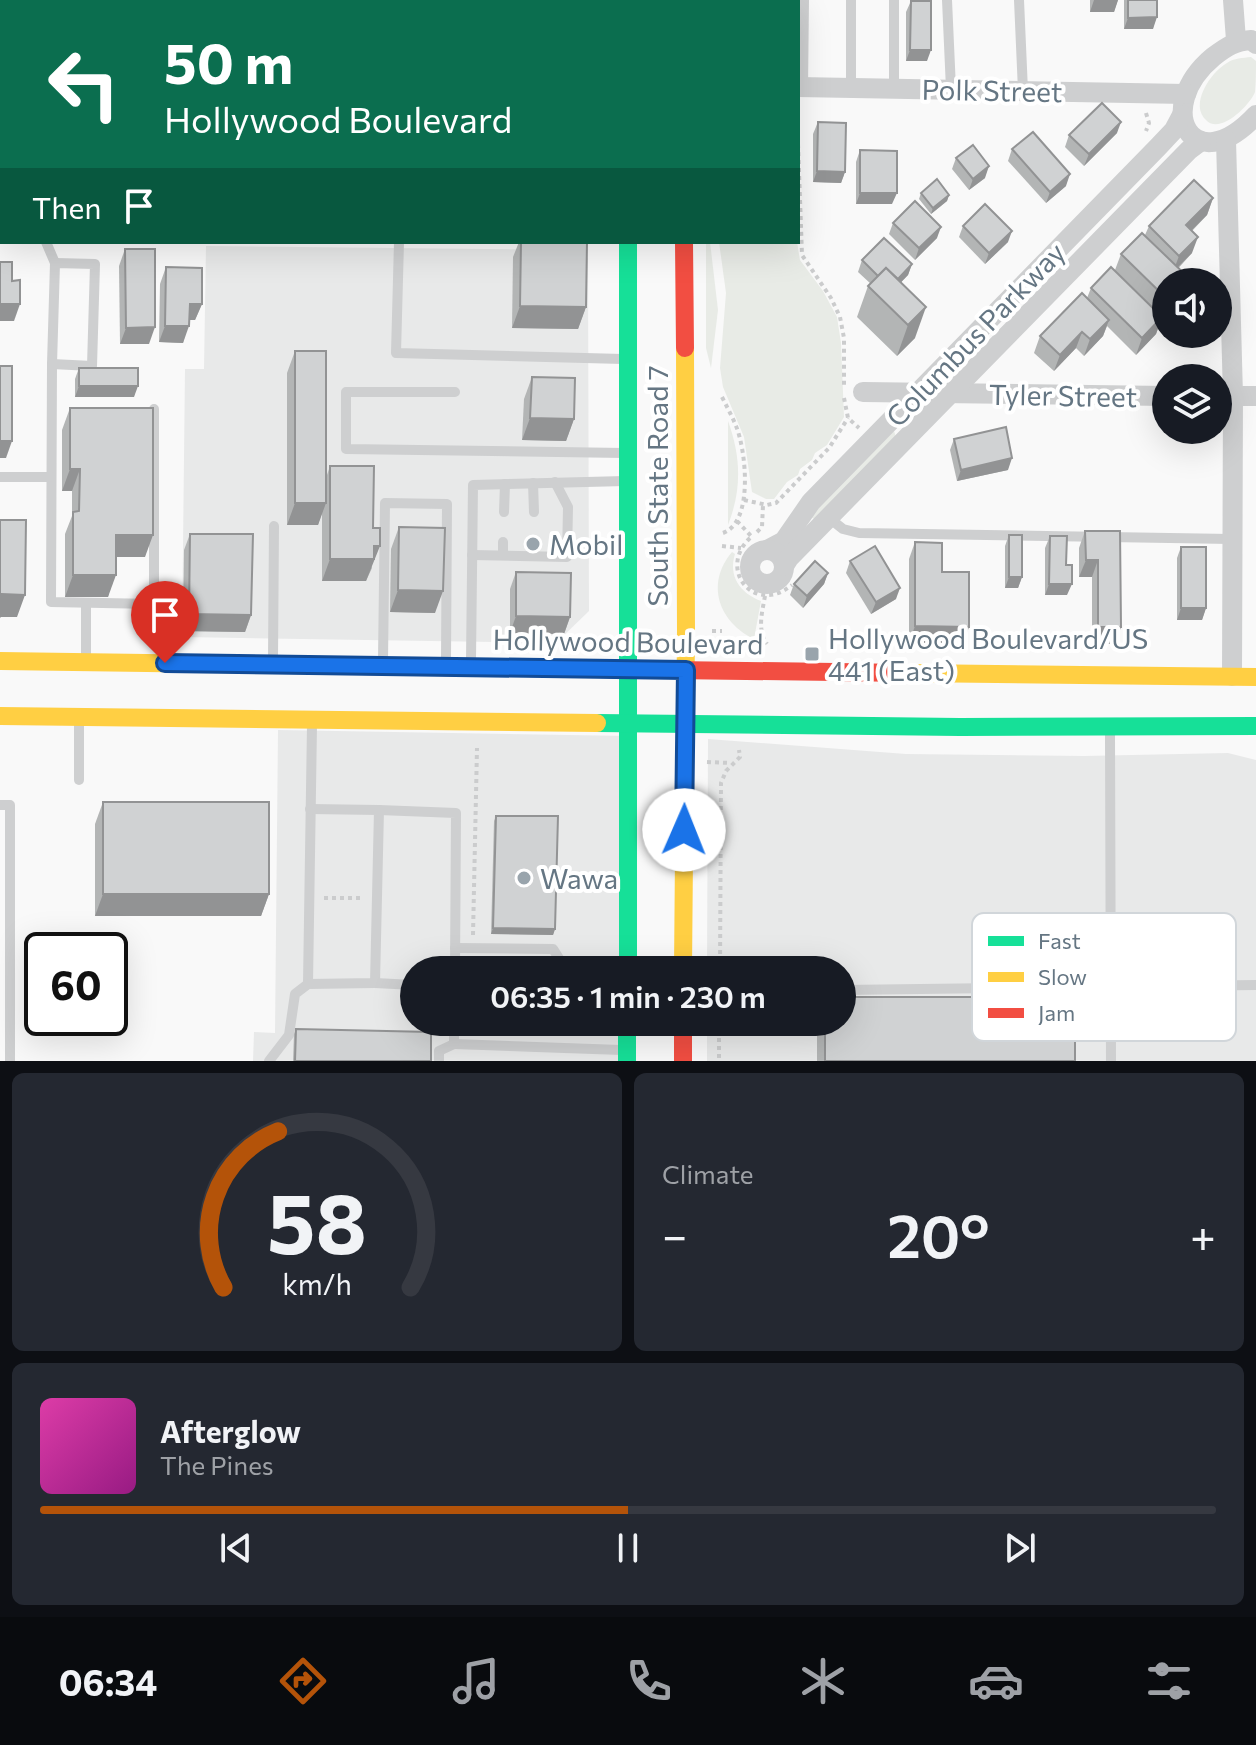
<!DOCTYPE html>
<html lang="en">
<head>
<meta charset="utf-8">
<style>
	body { margin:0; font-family:Commissioner,sans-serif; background:#242831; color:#f1f3f6; height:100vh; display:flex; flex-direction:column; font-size:30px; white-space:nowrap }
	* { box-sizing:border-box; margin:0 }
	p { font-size:26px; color:#9ea1a6 }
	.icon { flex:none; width:44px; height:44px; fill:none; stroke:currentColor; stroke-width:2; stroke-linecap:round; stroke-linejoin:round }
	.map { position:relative; height:1061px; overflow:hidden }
	.drawer { display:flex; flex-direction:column; gap:12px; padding:12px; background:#0d0f14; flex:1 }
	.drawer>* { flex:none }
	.top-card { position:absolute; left:0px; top:0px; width:800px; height:244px; box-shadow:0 8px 32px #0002; background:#0b6e4f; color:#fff; overflow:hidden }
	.buttons { position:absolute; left:1152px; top:268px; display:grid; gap:16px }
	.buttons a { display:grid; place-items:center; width:80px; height:80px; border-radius:50%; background:#171b24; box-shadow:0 8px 32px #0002; font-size:40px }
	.speed { position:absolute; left:24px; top:932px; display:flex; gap:16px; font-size:40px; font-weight:700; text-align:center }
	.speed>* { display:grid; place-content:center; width:104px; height:104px; border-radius:50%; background:#171b24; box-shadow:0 8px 32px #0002; line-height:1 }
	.speed .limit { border:4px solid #111; border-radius:12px; background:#fff; color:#111 }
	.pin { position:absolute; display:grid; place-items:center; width:68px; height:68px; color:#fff; margin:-82px -34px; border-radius:50% 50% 50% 0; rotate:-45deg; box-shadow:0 0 8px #0007 }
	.pin .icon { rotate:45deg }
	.me { position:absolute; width:88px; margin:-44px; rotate:1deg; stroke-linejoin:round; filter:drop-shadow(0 0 6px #0008) }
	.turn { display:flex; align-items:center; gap:28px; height:168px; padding:0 32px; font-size:36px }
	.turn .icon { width:104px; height:104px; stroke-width:2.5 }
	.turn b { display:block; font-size:56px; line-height:68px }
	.then { display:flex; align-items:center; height:76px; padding:0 32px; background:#0003; gap:16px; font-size:30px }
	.big { font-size:60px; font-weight:600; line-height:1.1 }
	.drawer .tile { flex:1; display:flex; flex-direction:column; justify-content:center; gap:12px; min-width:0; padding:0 28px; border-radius:12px; background:#242831 }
	.drawer .dial { align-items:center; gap:0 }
	.dial svg { height:208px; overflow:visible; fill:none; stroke:#363941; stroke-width:7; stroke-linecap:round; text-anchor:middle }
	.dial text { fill:#f1f3f6; stroke:none }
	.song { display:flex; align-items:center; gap:24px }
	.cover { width:96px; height:96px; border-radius:12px; background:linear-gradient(135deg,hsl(320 70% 55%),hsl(310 70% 35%)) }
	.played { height:8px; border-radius:4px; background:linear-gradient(90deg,#b45309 50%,#363941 50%) }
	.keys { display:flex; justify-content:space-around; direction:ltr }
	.heat { display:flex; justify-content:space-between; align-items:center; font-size:44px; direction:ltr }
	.drawer .tiles { flex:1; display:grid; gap:12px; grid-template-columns:1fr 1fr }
	.tile:last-child { grid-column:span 2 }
	.trip { position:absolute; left:400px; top:956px; width:456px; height:80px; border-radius:40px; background:#171b24; box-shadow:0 8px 32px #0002; font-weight:600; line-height:80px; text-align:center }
	.dock { display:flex; height:128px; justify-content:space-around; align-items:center; background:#090b0e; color:#9ea1a6 }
	.dock .icon { width:56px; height:56px }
	.dock .selected { color:#b45309 }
	.dock b { font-size:36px; color:#f1f3f6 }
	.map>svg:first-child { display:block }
	.built { fill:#e8e9e9 }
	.green { fill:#e8ebe6 }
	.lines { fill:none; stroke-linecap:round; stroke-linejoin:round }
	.path { stroke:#cbcccd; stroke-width:4; stroke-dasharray:4 4; stroke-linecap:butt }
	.lane { stroke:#cecfd0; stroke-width:10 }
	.street { stroke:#cecfd0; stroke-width:20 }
	.fast { stroke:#16e098; stroke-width:18 }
	.slow { stroke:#ffcf43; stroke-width:18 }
	.jam { stroke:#f24e42; stroke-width:18 }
	.wall { fill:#b3b5b5 }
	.shaded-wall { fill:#929394 }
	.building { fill:#d0d2d3; stroke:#929394; stroke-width:2 }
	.route-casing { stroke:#114b97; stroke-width:20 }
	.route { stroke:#1a73e8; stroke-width:14 }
	.poi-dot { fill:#99a4ac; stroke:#fff; stroke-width:3 }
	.labels { text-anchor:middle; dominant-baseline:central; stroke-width:8; stroke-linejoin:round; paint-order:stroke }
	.street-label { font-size:28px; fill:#657683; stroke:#fff }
	.poi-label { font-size:28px; fill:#657683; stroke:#fff; text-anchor:start }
	.key { fill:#fff; stroke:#d1d6da; stroke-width:2 }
	.key-label { font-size:22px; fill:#657683 }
</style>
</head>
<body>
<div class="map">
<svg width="1256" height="1061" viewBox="0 0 1256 1061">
	<rect width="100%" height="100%" fill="#f9f9f9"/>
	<!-- built -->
	<g class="built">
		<path d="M206,246L579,250L586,253L588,259L589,611L556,643L182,637L185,369H204Z"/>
		<path d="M278,730L629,736L623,970H414V1022H622L621,1061H253L254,1032L275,1033Z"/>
		<path d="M708,739L906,754L1084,756L1228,753L1256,760V1061H707V1022H842V970H707Z"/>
	</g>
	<!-- green -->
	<g class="green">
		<path d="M1251,57L1256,61C1256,70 1256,84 1255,92C1250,105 1221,134 1207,121C1188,105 1211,72 1227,63C1234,58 1243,58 1251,57Z"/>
		<path d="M706,242H710L718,310L711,368L706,348Z"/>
		<path d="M719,242H797L800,260L823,291L837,317L841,343L844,417L827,445L815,453L812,460L800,469L798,475L787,482L774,499H766L752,492L744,437L723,387L720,368L726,293Z"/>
		<path d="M728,421C741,457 742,489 728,525Z"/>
		<path d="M894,431L896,437L814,519L811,517V513Z"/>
		<path d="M732,552L735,554C728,576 740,593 761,601L754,639C719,622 705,584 732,552Z"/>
	</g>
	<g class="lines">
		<!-- path -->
		<g class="path">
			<path d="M1146,113L1149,123L1146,131"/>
			<path d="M798,144L802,255L831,298L840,317L844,338V385"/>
			<path d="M722,397C727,407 732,416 736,426C746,450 754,522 723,533"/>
			<path d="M844,398L848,418L859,428"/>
			<path d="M744,500L767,505L776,503L829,448L848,418"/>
			<path d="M737,521L752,537"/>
			<path d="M757,532L762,527L763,505"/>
			<path d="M750,538C717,569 754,616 792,585"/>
			<path d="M722,546L741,548"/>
			<path d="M765,596C762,613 757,630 767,644"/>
			<path d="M712,631H722"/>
			<path d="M707,762L730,763"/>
			<path d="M324,898H363"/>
			<path d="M473,935L477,748"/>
			<path d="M720,970L721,783L726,771L740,757L739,750"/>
			<path d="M719,1022V1061"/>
		</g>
		<!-- lane -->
		<g class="lane">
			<path d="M851,0V88"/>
			<path d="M947,0L951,89"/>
			<path d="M1019,0L1023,91"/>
			<path d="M766,2V0"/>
			<path d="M803,87L804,0"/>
			<path d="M894,88V0"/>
			<path d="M46,242L55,263"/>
			<path d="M399,242L396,353L623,359"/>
			<path d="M55,263L95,264L92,366L52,364Z"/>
			<path d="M52,364L51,602L154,604V409"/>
			<path d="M455,392H346V449L624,453"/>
			<path d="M0,477H50"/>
			<path d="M533,483L534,512"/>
			<path d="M504,512L505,484"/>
			<path d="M829,518L843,529L859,533L1231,539"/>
			<path d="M534,542V556"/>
			<path d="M472,555L567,557L568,507L555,482"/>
			<path d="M503,555V542"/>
			<path d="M86,603V657"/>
			<path d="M273,658L274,526"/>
			<path d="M383,660L385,503L447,504L446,660"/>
			<path d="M471,660L473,485L625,481"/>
			<path d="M1110,735L1111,1061"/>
			<path d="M79,780V723"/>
			<path d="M0,805H10V1061"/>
			<path d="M379,810L456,813L455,970"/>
			<path d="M455,948L553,949L560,960V970"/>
			<path d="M375,983L414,985"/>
			<path d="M308,984L312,725"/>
			<path d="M842,990L1256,985"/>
			<path d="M454,1044L621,1050"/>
			<path d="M269,1061L289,1035L295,994L308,984L375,983L379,810L310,809"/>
			<path d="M439,1061V1051L454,1044V1022"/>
		</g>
		<!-- street -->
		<g class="street">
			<path d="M1233,0L1236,40"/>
			<path d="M1256,44L1251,40C1235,41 1226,47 1213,57C1152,108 1192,183 1256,115"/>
			<path d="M798,87L1186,94"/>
			<path d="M1226,140L1233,396L1232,676"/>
			<path d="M0,217H2"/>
			<path d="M863,392L1166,396"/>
			<path d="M1218,396H1256"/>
			<path d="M767,550L784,541L811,502L1158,147L1174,130L1182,115"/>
			<circle cx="767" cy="567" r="17"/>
			<path d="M784,566L789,558L1189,150L1201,141"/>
		</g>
		<!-- fast -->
		<g class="fast">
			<path d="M628,0V2"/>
			<path d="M628,242V970"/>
			<path d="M597,723L960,727L1256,726"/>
			<path d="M627,1022V1061"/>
		</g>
		<!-- slow -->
		<g class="slow">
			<path d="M0,661L362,666"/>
			<path d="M909,673L1256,677"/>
			<path d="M0,716L597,723"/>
			<path d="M683,970L686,630L685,348"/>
		</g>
		<!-- jam -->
		<g class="jam">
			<path d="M681,0V2"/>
			<path d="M684,242L685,348"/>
			<path d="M362,666L909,673"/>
			<path d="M683,1022V1061"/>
		</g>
	</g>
	<!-- wall -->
	<g class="wall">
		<path d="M1090,0H1118L1114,12H1090Z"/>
		<path d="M1124,0H1157L1153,29H1124Z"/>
		<path d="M911,1L927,61H906V12Z"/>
		<path d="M818,122L845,172L841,183L813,182V134Z"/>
		<path d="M1117,133L1084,166L1065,147L1069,135Z"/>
		<path d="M1012,149L1066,186L1046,203L1008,161Z"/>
		<path d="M860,150L892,204H856V162Z"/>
		<path d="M956,158L985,178L969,190L952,169Z"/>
		<path d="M921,193L949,195L947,201L931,214L919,199Z"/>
		<path d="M1213,198L1207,215L1192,231V253L1166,282V321L1162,317L1156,334L1136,355L1107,326L1103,336L1084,356L1076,348L1054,371L1034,353L1040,336L1087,298L1091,288L1115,270L1121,254L1145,235L1149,226Z"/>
		<path d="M893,223L937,238L915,260L889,234Z"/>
		<path d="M963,226L1008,242L985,264L959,237Z"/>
		<path d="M519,242H587L586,307L578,329L512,328L513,257Z"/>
		<path d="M125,249L149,344H120L119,266Z"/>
		<path d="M862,260L912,264L908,275L901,282L915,338L897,356L857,317L868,286L871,284L858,272Z"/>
		<path d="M166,267L202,304L195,320H189L183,343L159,342L160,284Z"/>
		<path d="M295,351L326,478L330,466L372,568L366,581H322V513L318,525H287V373Z"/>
		<path d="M79,368L134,397H75V379Z"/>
		<path d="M532,377L574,419L566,441L522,440L524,399Z"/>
		<path d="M70,408L145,557H116L108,597H65V534L72,516V491H62V430Z"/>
		<path d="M954,439L1008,470L957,481L950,450Z"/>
		<path d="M399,527L435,613L390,612L391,549Z"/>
		<path d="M1085,531H1120L1115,644H1092V577H1079V548Z"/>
		<path d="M190,534L251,615L245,632L183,631L184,550Z"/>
		<path d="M1009,535L1022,577L1018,588H1005V546Z"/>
		<path d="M1050,536L1066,565L1067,595H1045V548Z"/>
		<path d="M915,542L942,572L963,644L909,643V559Z"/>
		<path d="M1181,547L1206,608L1202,620H1177V558Z"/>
		<path d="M850,561L896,599L871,614L846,573Z"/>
		<path d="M516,572L570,617L564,634L510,633V589Z"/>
		<path d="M828,573L824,584L803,608L790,595L794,584Z"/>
		<path d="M103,802L269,894L261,916H95V824Z"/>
		<path d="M496,816L555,929L553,935L491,934L494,821Z"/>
		<path d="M817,1022H842L1075,1061H817Z"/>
		<path d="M296,1029L431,1061H293L294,1034Z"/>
	</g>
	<!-- shaded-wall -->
	<g class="shaded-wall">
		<path d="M1094,0H1118L1114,12H1090Z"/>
		<path d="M1157,17L1153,29H1124L1128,18Z"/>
		<path d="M910,50H931L927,61H906Z"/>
		<path d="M1121,122L1117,133L1084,166L1089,154Z"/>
		<path d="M989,166L985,178L969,190L973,179Z"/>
		<path d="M817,171L845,172L841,183L813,182Z"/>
		<path d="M1070,174L1066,186L1046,203L1050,192Z"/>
		<path d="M860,193H897L892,204H856Z"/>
		<path d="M949,195L947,201L931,214L933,208Z"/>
		<path d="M1213,198L1207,215L1180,242L1186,225Z"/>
		<path d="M941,227L937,238L915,260L919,248Z"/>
		<path d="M1012,231L1008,242L985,264L989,253Z"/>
		<path d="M1198,237L1192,253L1173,272L1179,256Z"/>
		<path d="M912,264L908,275L886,298L890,287Z"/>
		<path d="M0,304H20L14,321H0Z"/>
		<path d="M190,304H202L195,320H183Z"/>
		<path d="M520,306L586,307L578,329L512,328Z"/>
		<path d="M926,307L915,338L897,356L908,325Z"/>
		<path d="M1162,317L1156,334L1136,355L1142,338Z"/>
		<path d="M1109,320L1103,336L1084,356L1090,339Z"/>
		<path d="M165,326H189L183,343L159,342Z"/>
		<path d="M155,327L149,344H120L126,328Z"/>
		<path d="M1082,332L1076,348L1054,371L1060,355Z"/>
		<path d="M79,386H138L134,397H75Z"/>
		<path d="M530,418L574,419L566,441L522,440Z"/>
		<path d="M0,441H12L6,458H0Z"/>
		<path d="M1012,458L1008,470L957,481L961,470Z"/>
		<path d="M70,469H80L72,491H62Z"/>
		<path d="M295,503H326L318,525H287Z"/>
		<path d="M116,535H153L145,557H108Z"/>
		<path d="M374,546H380L366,581H322L330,559Z"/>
		<path d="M1086,560H1098L1092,577H1079Z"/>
		<path d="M828,573L824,584L803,608L807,596Z"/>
		<path d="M73,575H116L108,597H65Z"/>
		<path d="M1009,577H1022L1018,588H1005Z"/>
		<path d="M1049,584H1072L1067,595H1045Z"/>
		<path d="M900,588L896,599L871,614L876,602Z"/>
		<path d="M398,590L443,591L435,613L390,612Z"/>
		<path d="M2,594L25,595L17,617H1L0,618V600Z"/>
		<path d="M1181,608H1206L1202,620H1177Z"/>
		<path d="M189,614L251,615L245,632L183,631Z"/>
		<path d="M516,616L570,617L564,634L510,633Z"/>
		<path d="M915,626L969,627L963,644L909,643Z"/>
		<path d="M1098,627H1121L1115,644H1092Z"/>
		<path d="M103,894H269L261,916H95Z"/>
		<path d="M493,928L555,929L553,935L491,934Z"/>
	</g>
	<!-- building -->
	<g class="building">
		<rect x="39" y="0" width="27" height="2"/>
		<path d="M81,0H112V2H86Z"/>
		<rect x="126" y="0" width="26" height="2"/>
		<rect x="165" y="0" width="25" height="2"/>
		<path d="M215,0H238L237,2H215Z"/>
		<rect x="367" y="0" width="40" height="2"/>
		<rect x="442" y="0" width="17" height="2"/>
		<rect x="537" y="0" width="19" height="2"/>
		<path d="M1128,0H1157V17L1128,18Z"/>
		<path d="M911,1H931V50H910Z"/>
		<path d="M1102,103L1121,122L1089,154L1069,135Z"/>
		<path d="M818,122L846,123L845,172L817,171Z"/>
		<path d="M1033,132L1070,174L1050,192L1012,149Z"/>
		<path d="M973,145L989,166L973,179L956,158Z"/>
		<path d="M860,150L897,151V193H860Z"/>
		<path d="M937,179L949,195L933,208L921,193Z"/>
		<path d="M1194,180L1213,198L1186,225L1198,237L1179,256L1149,226Z"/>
		<path d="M915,201L941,227L919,248L893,223Z"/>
		<path d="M985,204L1012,231L989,253L963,226Z"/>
		<path d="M1142,233L1193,282H1166V298L1121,254Z"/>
		<path d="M884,238L912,264L898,279L886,268L878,276L862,260Z"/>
		<path d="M521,242H587L586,307L520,306Z"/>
		<path d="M125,249H155V327L126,328Z"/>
		<path d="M0,262H12V281L20,280V304H0Z"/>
		<path d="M166,267L202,268V304H190L189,326H165Z"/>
		<path d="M1111,267L1162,317L1142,338L1091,288Z"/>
		<path d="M886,268L926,307L908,325L868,286Z"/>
		<path d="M1082,293L1109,320L1090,339L1082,332L1060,355L1040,336Z"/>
		<rect x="295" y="351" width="31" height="152"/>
		<rect x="0" y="366" width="12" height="75"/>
		<rect x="79" y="368" width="59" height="18"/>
		<path d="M532,377L575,378L574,419L530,418Z"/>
		<path d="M70,408H153V535H116V575H73V512L79,511L80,469H70Z"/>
		<path d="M1006,427L1012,458L961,470L954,439Z"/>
		<path d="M330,466H374L373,528H380V546H374V559H330Z"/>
		<path d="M0,520H26L25,595L2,594V614H0Z"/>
		<path d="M399,527L445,528L443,591L398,590Z"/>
		<path d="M1085,531H1120L1121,627H1098V560H1086Z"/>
		<path d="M190,534H253L251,615L189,614Z"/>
		<rect x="1009" y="535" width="13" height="42"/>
		<path d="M1050,536H1067L1066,565H1072V584H1049Z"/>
		<path d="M915,542L942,543V572H969V627L915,626Z"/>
		<path d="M875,546L900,588L876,602L850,561Z"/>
		<rect x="1181" y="547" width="25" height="61"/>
		<path d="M815,561L828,573L807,596L794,584Z"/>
		<path d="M516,572L571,573L570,617L516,616Z"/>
		<rect x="103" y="802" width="166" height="92"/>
		<path d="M496,816H558L555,929L493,928Z"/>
		<path d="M842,997H1075V1061H825V1022H842Z"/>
		<path d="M296,1029L431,1032V1061H295Z"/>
	</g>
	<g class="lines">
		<!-- route casing -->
		<g class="route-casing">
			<path id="route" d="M165,663L686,670L684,830"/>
		</g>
		<!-- route -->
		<use href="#route" class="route"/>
	</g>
	<!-- markers -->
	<g class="poi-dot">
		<circle cx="533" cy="544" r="8"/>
		<rect x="804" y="646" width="16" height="16" rx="4"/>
		<circle cx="524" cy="878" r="8"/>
	</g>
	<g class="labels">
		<!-- street labels -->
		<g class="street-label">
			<text transform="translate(992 90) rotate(1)">Polk Street</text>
			<text transform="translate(975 334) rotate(-46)">Columbus Parkway</text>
			<text transform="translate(1063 395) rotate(1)">Tyler Street</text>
			<text transform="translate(657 486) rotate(-90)">South State Road 7</text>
			<text transform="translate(628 641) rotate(1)">Hollywood Boulevard</text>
		</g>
		<!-- poi labels -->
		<g class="poi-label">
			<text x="549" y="544">Mobil</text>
			<text x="828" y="638">Hollywood Boulevard/US<tspan x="828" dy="32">441 (East)</tspan></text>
			<text x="540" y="878">Wawa</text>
		</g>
	</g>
	<!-- legend -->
	<rect x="972" y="913" width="264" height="128" rx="12" class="key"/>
	<rect x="988" y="936" width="36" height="10" fill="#16e098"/>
	<rect x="988" y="972" width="36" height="10" fill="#ffcf43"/>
	<rect x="988" y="1008" width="36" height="10" fill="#f24e42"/>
	<g class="key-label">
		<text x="1038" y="949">Fast</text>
		<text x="1038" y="985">Slow</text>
		<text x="1038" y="1021">Jam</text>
	</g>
</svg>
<div class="buttons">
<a><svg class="icon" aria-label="sound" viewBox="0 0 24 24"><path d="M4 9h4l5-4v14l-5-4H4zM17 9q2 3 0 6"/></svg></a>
<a><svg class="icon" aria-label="layers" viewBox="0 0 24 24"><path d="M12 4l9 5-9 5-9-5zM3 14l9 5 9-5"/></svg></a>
</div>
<div class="speed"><div class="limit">60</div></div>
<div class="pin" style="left:165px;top:663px;background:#d93025"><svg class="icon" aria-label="arrive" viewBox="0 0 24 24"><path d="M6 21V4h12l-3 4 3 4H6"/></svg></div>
<svg class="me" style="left:684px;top:830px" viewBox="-20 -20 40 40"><circle r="19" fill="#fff"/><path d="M0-13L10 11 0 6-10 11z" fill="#1a73e8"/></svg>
<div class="trip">06:35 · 1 min · 230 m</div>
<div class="top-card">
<div class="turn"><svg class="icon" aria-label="left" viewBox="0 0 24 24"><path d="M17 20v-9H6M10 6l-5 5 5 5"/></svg><div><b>50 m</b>Hollywood Boulevard</div></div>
<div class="then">Then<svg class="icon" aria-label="arrive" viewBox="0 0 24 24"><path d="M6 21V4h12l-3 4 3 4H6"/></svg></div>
</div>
</div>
<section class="drawer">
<div class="tiles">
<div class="tile dial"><svg viewBox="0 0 100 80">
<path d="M14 69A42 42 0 1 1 86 69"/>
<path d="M14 69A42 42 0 0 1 35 9" stroke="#b45309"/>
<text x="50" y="56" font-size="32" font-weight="700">58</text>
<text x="50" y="72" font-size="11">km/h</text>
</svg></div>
<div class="tile"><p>Climate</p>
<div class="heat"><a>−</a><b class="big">20°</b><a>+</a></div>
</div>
<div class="tile">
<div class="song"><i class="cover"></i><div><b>Afterglow</b><p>The Pines</p></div></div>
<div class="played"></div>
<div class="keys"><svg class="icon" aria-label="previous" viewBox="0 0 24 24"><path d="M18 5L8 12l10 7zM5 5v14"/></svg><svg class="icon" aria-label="pause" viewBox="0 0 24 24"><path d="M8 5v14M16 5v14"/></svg><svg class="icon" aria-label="next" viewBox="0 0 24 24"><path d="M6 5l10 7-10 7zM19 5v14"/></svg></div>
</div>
</div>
</section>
<nav class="dock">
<b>06:34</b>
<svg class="icon selected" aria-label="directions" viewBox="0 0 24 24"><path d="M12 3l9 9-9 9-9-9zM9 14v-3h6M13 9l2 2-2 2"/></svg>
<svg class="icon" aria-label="music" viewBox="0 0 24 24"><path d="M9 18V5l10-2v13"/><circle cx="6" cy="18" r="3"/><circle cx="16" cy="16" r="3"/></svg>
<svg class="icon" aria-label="phone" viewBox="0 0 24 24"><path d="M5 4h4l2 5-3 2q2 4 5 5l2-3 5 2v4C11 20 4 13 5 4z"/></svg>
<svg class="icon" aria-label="climate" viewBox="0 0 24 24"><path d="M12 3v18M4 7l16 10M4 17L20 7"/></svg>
<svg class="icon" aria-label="car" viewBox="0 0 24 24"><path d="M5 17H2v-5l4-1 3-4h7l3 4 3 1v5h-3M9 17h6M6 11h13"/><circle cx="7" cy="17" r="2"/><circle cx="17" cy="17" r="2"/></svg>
<svg class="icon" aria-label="filters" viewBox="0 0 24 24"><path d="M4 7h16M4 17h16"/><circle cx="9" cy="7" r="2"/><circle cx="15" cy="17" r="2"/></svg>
</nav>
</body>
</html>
